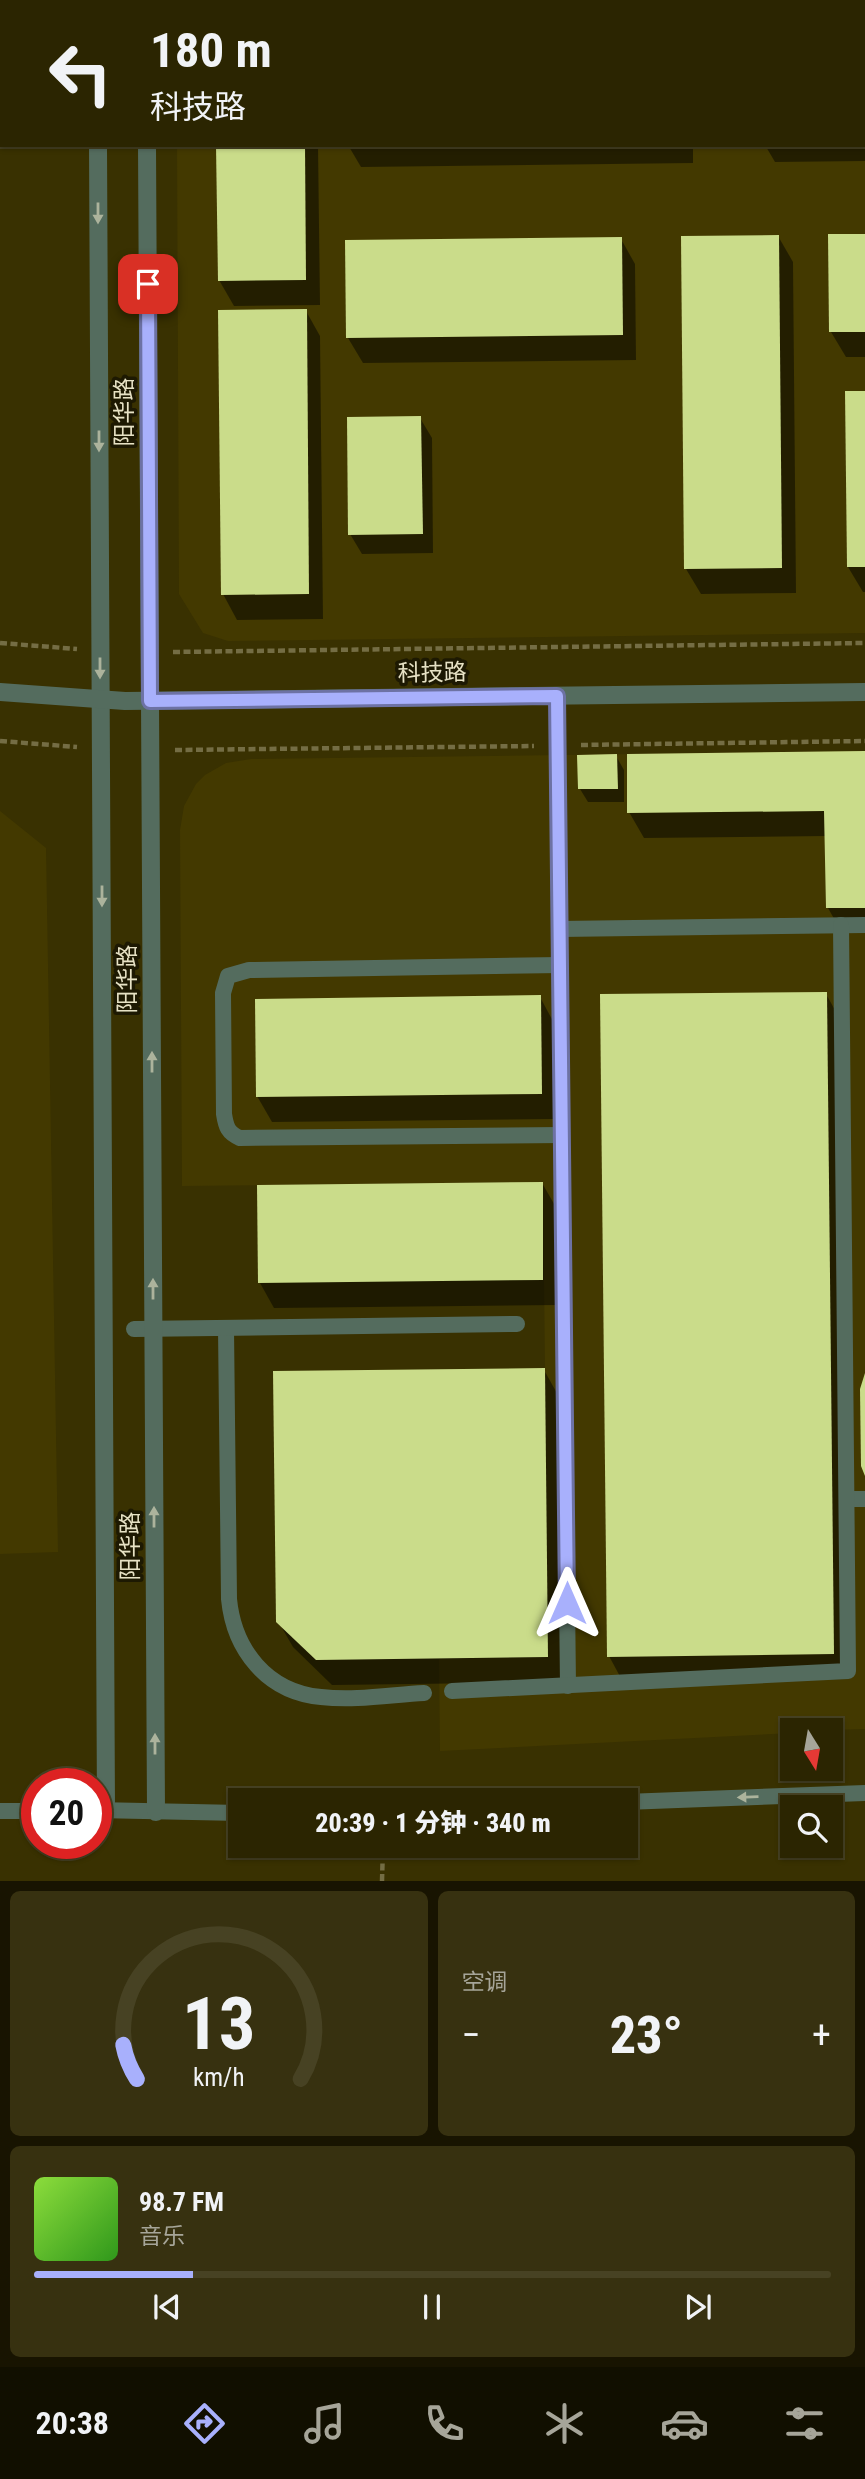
<!DOCTYPE html>
<html lang="zh">
<head>
<meta charset="utf-8">
<style>
	body { margin:0; font-family:"Roboto Condensed","Noto Sans SC",sans-serif; background:#373110; color:#f1f3f6; height:100vh; display:flex; flex-direction:column; font-size:26px; white-space:nowrap }
	* { box-sizing:border-box; margin:0 }
	p { font-size:23px; color:#a6a599 }
	.icon { flex:none; width:38px; height:38px; fill:none; stroke:currentColor; stroke-width:2; stroke-linecap:round; stroke-linejoin:round }
	.map { position:relative; height:1881px; overflow:hidden }
	.sheet { display:flex; flex-direction:column; gap:10px; padding:10px; background:#181401; flex:1 }
	.sheet>* { flex:none }
	.top-card { position:absolute; left:0px; top:0px; width:866px; height:147px; box-shadow:0 2px 5px #0004,0 0 0 2px #474223; background:#2b2501; color:#f1f3f6; overflow:hidden }
	.needle { width:46px; rotate:169deg }
	.controls { position:absolute; left:780px; top:1718px; display:grid; gap:14px }
	.controls a { display:grid; place-items:center; width:63px; height:63px; border-radius:0px; background:#2b2501; box-shadow:0 2px 5px #0004,0 0 0 2px #474223; font-size:35px }
	.speed { position:absolute; left:21px; top:1768px; display:flex; gap:14px; font-size:35px; font-weight:700; text-align:center }
	.speed>* { display:grid; place-content:center; width:91px; height:91px; border-radius:50%; background:#2b2501; box-shadow:0 2px 5px #0004,0 0 0 2px #474223; line-height:1 }
	.speed .limit { border:10px solid #d22; background:#fff; color:#111 }
	.pin { position:absolute; display:grid; place-items:center; width:60px; height:60px; color:#fff; margin:-30px; border-radius:14px; box-shadow:0 4px 10px #0006 }
	.me { position:absolute; width:77px; margin:-38px; rotate:0deg; stroke-linejoin:round; filter:drop-shadow(0 0 5px #0008) }
	.turn { display:flex; align-items:center; gap:24px; height:147px; padding:0 35px; font-size:32px }
	.turn .icon { width:91px; height:91px; stroke-width:2.5 }
	.turn b { display:block; font-size:49px; line-height:60px }
	.big { font-size:52px; font-weight:800; line-height:1.1 }
	.sheet .card { flex:1; display:flex; flex-direction:column; justify-content:center; gap:10px; min-width:0; padding:0 24px; border-radius:10px; background:#373110 }
	.sheet .dial { align-items:center; gap:0 }
	.dial svg { height:182px; overflow:visible; fill:none; stroke:#474223; stroke-width:7; stroke-linecap:round; text-anchor:middle }
	.dial text { fill:#f1f3f6; stroke:none }
	.song { display:flex; align-items:center; gap:21px }
	.cover { width:84px; height:84px; border-radius:10px; background:linear-gradient(135deg,hsl(90 70% 55%),hsl(110 70% 35%)) }
	.played { height:7px; border-radius:4px; background:linear-gradient(90deg,#a8b0fc 20%,#474223 20%) }
	.keys { display:flex; justify-content:space-around; direction:ltr }
	.heat { display:flex; justify-content:space-between; align-items:center; font-size:38px; direction:ltr }
	.sheet .tiles { flex:1; display:grid; gap:10px; grid-template-columns:1fr 1fr }
	.card:last-child { grid-column:span 2 }
	.trip { position:absolute; left:228px; top:1788px; width:410px; height:70px; border-radius:0px; background:#2b2501; box-shadow:0 2px 5px #0004,0 0 0 2px #474223; font-weight:800; line-height:70px; text-align:center }
	.tab-bar { display:flex; height:112px; justify-content:space-around; align-items:center; background:#110f00; color:#a6a599 }
	.tab-bar .icon { width:49px; height:49px }
	.tab-bar .selected { color:#a8b0fc }
	.tab-bar b { font-size:32px; color:#f1f3f6 }
	.map>svg:first-child { display:block }
	.built { fill:#433900 }
	.shadow { fill:#0007 }
	.building { fill:#cadc8a }
	.lines { fill:none; stroke-linecap:round; stroke-linejoin:round }
	.path { stroke:#746d44; stroke-width:4.5; stroke-dasharray:7 3.5; stroke-linecap:butt }
	.service { stroke:#546c5e; stroke-width:16 }
	.minor { stroke:#546c5e; stroke-width:18 }
	.oneway { fill:#acb39c }
	.route-casing { stroke:#6d72a4; stroke-width:18 }
	.route { stroke:#a8b0fc; stroke-width:12 }
	.labels { text-anchor:middle; dominant-baseline:central; stroke-width:7; stroke-linejoin:round; paint-order:stroke }
	.street-label { font-size:23px; fill:#e7e2c5; stroke:#1d1902 }
</style>
</head>
<body>
<div class="map">
<svg width="865" height="1881" viewBox="0 0 865 1881">
	<rect width="100%" height="100%" fill="#393101"/>
	<!-- built -->
	<g class="built">
		<path d="M176,0H865V633L228,641L203,633L179,594L177,145H864V2H176Z"/>
		<path d="M865,751V1729L793,1731V1733L440,1751L439,1659L548,1657L543,1182L182,1186L180,830L184,806L196,784L205,775L226,763L251,759Z"/>
		<path d="M0,811L46,848L58,1552L0,1554Z"/>
	</g>
	<!-- shadow -->
	<g class="shadow">
		<path d="M865,71V161L775,162L765,145H864Z"/>
		<path d="M218,145H318L320,305L234,306L219,280Z"/>
		<path d="M348,145H693V163L361,167Z"/>
		<path d="M865,235V357H846L831,332Z"/>
		<path d="M778,236L793,262L796,593L701,594L686,569Z"/>
		<path d="M621,239L635,264L636,360L363,363L348,338Z"/>
		<path d="M306,311L320,336L323,619L237,620L223,594Z"/>
		<path d="M865,392V592H863L848,567Z"/>
		<path d="M420,418L432,438L433,553L362,554L350,534Z"/>
		<path d="M865,753V933H842L828,908L827,836L644,838L629,812Z"/>
		<path d="M616,756L624,770V802H588L580,789Z"/>
		<path d="M826,994L840,1019L847,1679L623,1682L609,1656Z"/>
		<path d="M540,997L554,1023L555,1119L272,1122L257,1096Z"/>
		<path d="M542,1183L557,1209V1305L274,1308L260,1283Z"/>
		<path d="M544,1370L558,1395L561,1682L332,1685L293,1647L278,1621Z"/>
	</g>
	<!-- building -->
	<g class="building">
		<path d="M216,145H305L306,280L218,281Z"/>
		<path d="M828,234H865V332H829Z"/>
		<path d="M779,235L782,568L684,569L681,236Z"/>
		<path d="M622,237L623,335L346,338L345,240Z"/>
		<path d="M307,309L309,594L221,595L218,310Z"/>
		<path d="M845,391H865V567H847Z"/>
		<path d="M421,416L423,534L348,535L347,417Z"/>
		<path d="M865,751V908H826L824,811L627,813V754Z"/>
		<path d="M617,754L618,789H578L577,755Z"/>
		<path d="M827,992L834,1654L607,1657L600,994Z"/>
		<path d="M541,995L542,1094L256,1097L255,999Z"/>
		<path d="M543,1182V1280L258,1283L257,1185Z"/>
		<path d="M545,1368L548,1657L316,1660L276,1622L273,1371Z"/>
		<path d="M865,1373V1476L861,1466L860,1389Z"/>
	</g>
	<g class="lines">
		<!-- path -->
		<g class="path">
			<path d="M0,643L77,649"/>
			<path d="M173,652L865,643"/>
			<path d="M0,741L77,747"/>
			<path d="M581,745L865,741"/>
			<path d="M175,750L534,746"/>
			<path d="M280,1794H383V1801"/>
			<path d="M383,1794L475,1791"/>
			<path d="M382,1881L383,1846"/>
		</g>
		<!-- service -->
		<g class="service">
			<path d="M864,3H865"/>
			<path d="M557,696L568,1686"/>
			<path d="M560,929L865,925"/>
			<path d="M560,965L249,970L228,976L223,993L224,1114C226,1127 228,1133 240,1138L562,1135"/>
			<path d="M226,1328L229,1599C234,1650 267,1692 321,1697C354,1701 390,1695 424,1693"/>
			<path d="M134,1329L517,1324"/>
			<path d="M847,1499H865"/>
			<path d="M452,1691L848,1671L841,925"/>
			<path d="M625,1802L865,1793"/>
			<path d="M96,1810L240,1813"/>
			<path d="M0,1811H37"/>
		</g>
		<!-- minor -->
		<g class="minor">
			<path d="M97,0V2"/>
			<path d="M146,0V2"/>
			<path d="M98,145L106,1810"/>
			<path d="M147,145L156,1812"/>
			<path d="M0,692L125,701L865,692"/>
		</g>
	</g>
	<!-- one-way arrows -->
	<defs><path id="oneway-solid" d="M-6-.8H1V-3.2L6.5 0L1 3.2V.8H-6Z" transform="scale(1.75)"/></defs>
	<g class="oneway">
		<use href="#oneway-solid" transform="translate(98 213) rotate(90)"/>
		<use href="#oneway-solid" transform="translate(99 441) rotate(90)"/>
		<use href="#oneway-solid" transform="translate(100 668) rotate(90)"/>
		<use href="#oneway-solid" transform="translate(102 896) rotate(90)"/>
		<use href="#oneway-solid" transform="translate(152 1062) rotate(-90)"/>
		<use href="#oneway-solid" transform="translate(153 1289) rotate(-90)"/>
		<use href="#oneway-solid" transform="translate(154 1517) rotate(-90)"/>
		<use href="#oneway-solid" transform="translate(155 1744) rotate(-90)"/>
		<use href="#oneway-solid" transform="translate(748 1797) rotate(178)"/>
	</g>
	<g class="lines">
		<!-- route casing -->
		<g class="route-casing">
			<path id="route" d="M148,284L150,701L557,696L567,1603"/>
		</g>
		<!-- route -->
		<use href="#route" class="route"/>
	</g>
	<g class="labels">
		<!-- street labels -->
		<g class="street-label">
			<text transform="translate(124 412) rotate(-90)">阳华路</text>
			<text transform="translate(432 673) rotate(-1)">科技路</text>
			<text transform="translate(127 979) rotate(-90)">阳华路</text>
			<text transform="translate(130 1546) rotate(-90)">阳华路</text>
		</g>
	</g>
</svg>
<div class="controls">
<a><svg class="needle" viewBox="-14 -14 28 28"><path d="M0-13l5 13h-10z" fill="#e53935"/><path d="M0 13l5-13h-10z" fill="#a6a599"/></svg></a>
<a><svg class="icon" aria-label="search" viewBox="0 0 24 24"><circle cx="10" cy="10" r="6"/><path d="M15 15l6 6"/></svg></a>
</div>
<div class="speed"><div class="limit">20</div></div>
<div class="pin" style="left:148px;top:284px;background:#d93025"><svg class="icon" aria-label="arrive" viewBox="0 0 24 24"><path d="M6 21V4h12l-3 4 3 4H6"/></svg></div>
<svg class="me" style="left:567px;top:1603px" viewBox="-20 -20 40 40"><path d="M0-17L14 15 0 8-14 15z" fill="#a8b0fc" stroke="#fff" stroke-width="4"/></svg>
<div class="trip">20:39 · 1 分钟 · 340 m</div>
<div class="top-card">
<div class="turn"><svg class="icon" aria-label="left" viewBox="0 0 24 24"><path d="M17 20v-9H6M10 6l-5 5 5 5"/></svg><div><b>180 m</b>科技路</div></div>
</div>
</div>
<section class="sheet">
<div class="tiles">
<div class="card dial"><svg viewBox="0 0 100 80">
<path d="M14 69A42 42 0 1 1 86 69"/>
<path d="M14 69A42 42 0 0 1 8 54" stroke="#a8b0fc"/>
<text x="50" y="56" font-size="32" font-weight="700">13</text>
<text x="50" y="72" font-size="11">km/h</text>
</svg></div>
<div class="card"><p>空调</p>
<div class="heat"><a>−</a><b class="big">23°</b><a>+</a></div>
</div>
<div class="card">
<div class="song"><i class="cover"></i><div><b>98.7 FM</b><p>音乐</p></div></div>
<div class="played"></div>
<div class="keys"><svg class="icon" aria-label="previous" viewBox="0 0 24 24"><path d="M18 5L8 12l10 7zM5 5v14"/></svg><svg class="icon" aria-label="pause" viewBox="0 0 24 24"><path d="M8 5v14M16 5v14"/></svg><svg class="icon" aria-label="next" viewBox="0 0 24 24"><path d="M6 5l10 7-10 7zM19 5v14"/></svg></div>
</div>
</div>
</section>
<nav class="tab-bar">
<b>20:38</b>
<svg class="icon selected" aria-label="directions" viewBox="0 0 24 24"><path d="M12 3l9 9-9 9-9-9zM9 14v-3h6M13 9l2 2-2 2"/></svg>
<svg class="icon" aria-label="music" viewBox="0 0 24 24"><path d="M9 18V5l10-2v13"/><circle cx="6" cy="18" r="3"/><circle cx="16" cy="16" r="3"/></svg>
<svg class="icon" aria-label="phone" viewBox="0 0 24 24"><path d="M5 4h4l2 5-3 2q2 4 5 5l2-3 5 2v4C11 20 4 13 5 4z"/></svg>
<svg class="icon" aria-label="climate" viewBox="0 0 24 24"><path d="M12 3v18M4 7l16 10M4 17L20 7"/></svg>
<svg class="icon" aria-label="car" viewBox="0 0 24 24"><path d="M5 17H2v-5l4-1 3-4h7l3 4 3 1v5h-3M9 17h6M6 11h13"/><circle cx="7" cy="17" r="2"/><circle cx="17" cy="17" r="2"/></svg>
<svg class="icon" aria-label="filters" viewBox="0 0 24 24"><path d="M4 7h16M4 17h16"/><circle cx="9" cy="7" r="2"/><circle cx="15" cy="17" r="2"/></svg>
</nav>
</body>
</html>
